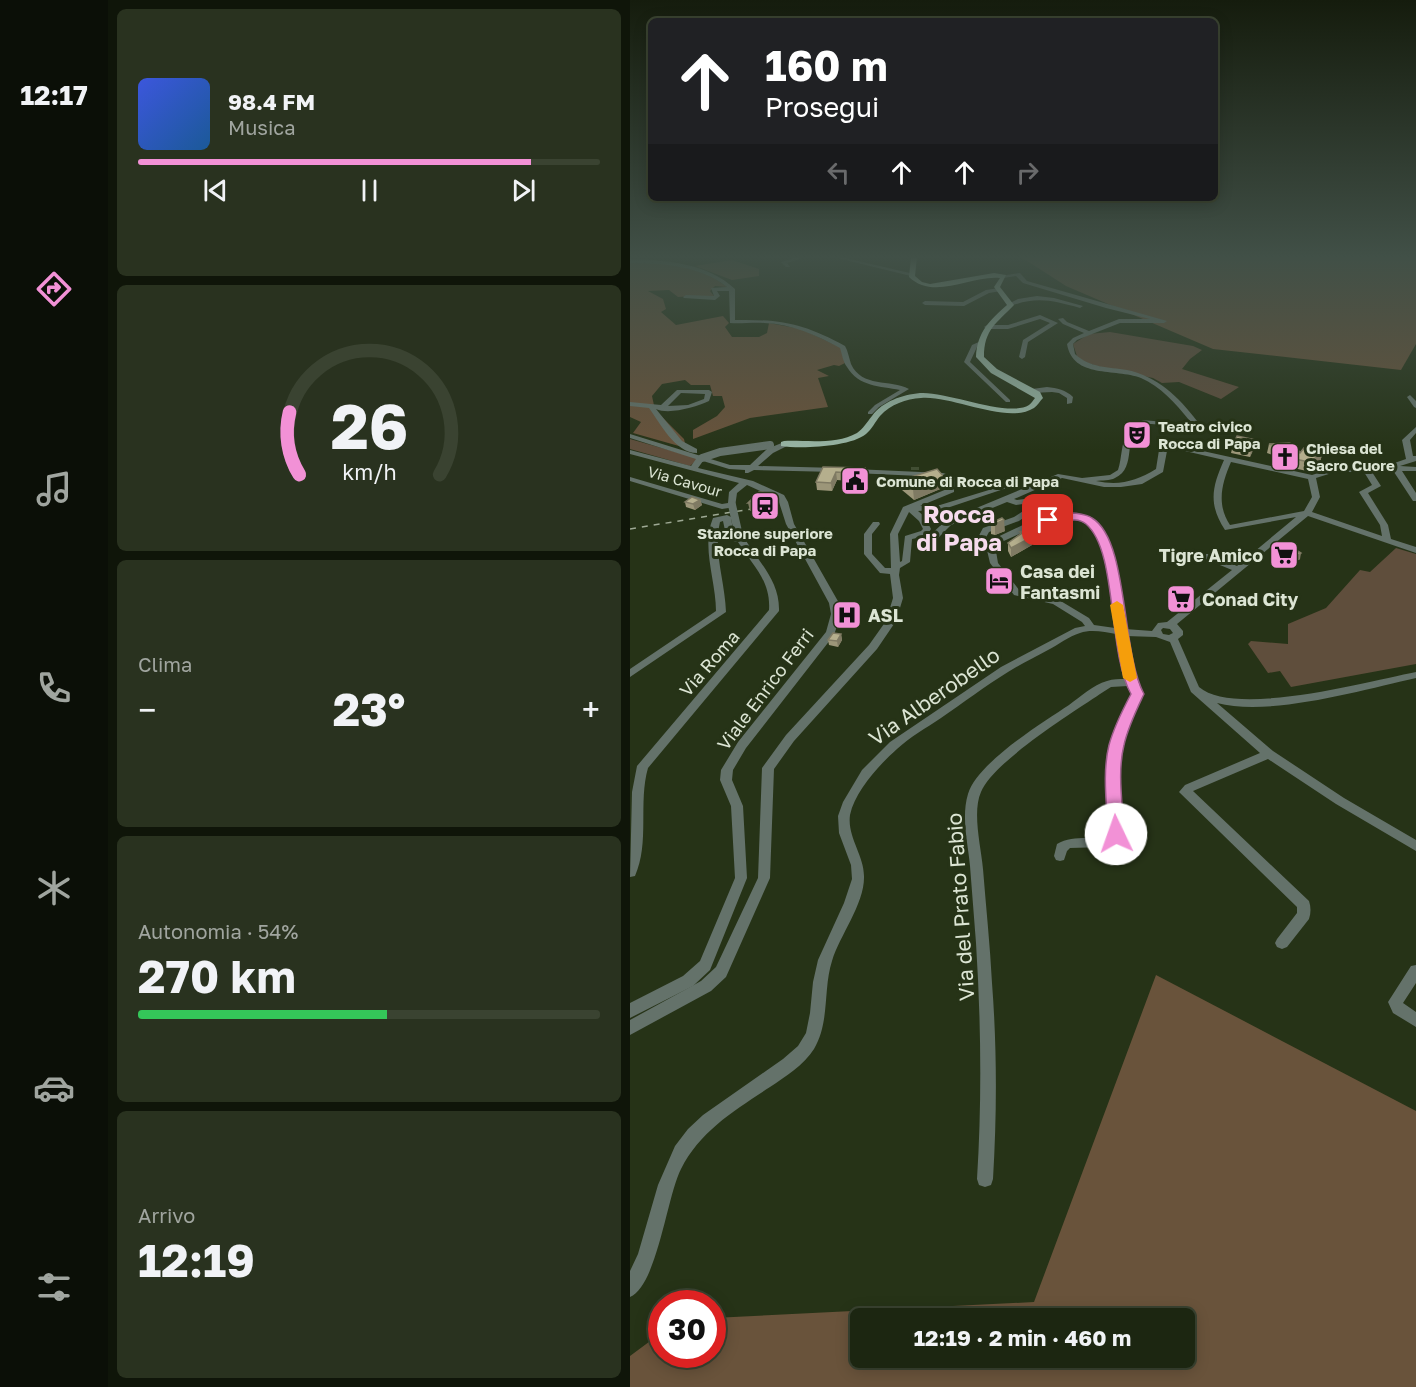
<!DOCTYPE html>
<html lang="it">
<head>
<meta charset="utf-8">
<style>
	body { margin:0; font-family:"Golos Text",sans-serif; background:#29321f; color:#f1f3f6; height:100vh; display:flex; flex-direction:column; font-size:22px; white-space:nowrap }
	* { box-sizing:border-box; margin:0 }
	p { font-size:20px; color:#a0a59f }
	.icon { flex:none; width:33px; height:33px; fill:none; stroke:currentColor; stroke-width:2; stroke-linecap:round; stroke-linejoin:round }
	.map { position:relative; flex:1; overflow:hidden }
	.sheet { display:flex; flex-direction:column; gap:9px; padding:9px; background:#0f1509; width:522px }
	.sheet>* { flex:none }
	.guide { position:absolute; left:18px; top:18px; width:570px; height:183px; border-radius:9px; box-shadow:0 3px 15px #0003,0 0 0 2px #3a4331; background:#202124; color:#fff; overflow:hidden }
	.speed { position:absolute; left:18px; top:1290px; display:flex; gap:12px; font-size:30px; font-weight:700; text-align:center }
	.speed>* { display:grid; place-content:center; width:78px; height:78px; border-radius:50%; background:#1c2611; box-shadow:0 3px 15px #0003,0 0 0 2px #3a4331; line-height:1 }
	.speed .limit { border:9px solid #d22; background:#fff; color:#111 }
	.pin { position:absolute; display:grid; place-items:center; width:51px; height:51px; color:#fff; margin:-26px; border-radius:12px; box-shadow:0 3px 9px #0006 }
	.me { position:absolute; width:66px; margin:-33px; rotate:357deg; stroke-linejoin:round; filter:drop-shadow(0 0 4px #0008) }
	.turn { display:flex; align-items:center; gap:21px; height:126px; padding:0 18px; font-size:27px }
	.turn .icon { width:78px; height:78px; stroke-width:2.5 }
	.turn b { display:block; font-size:42px; line-height:51px }
	.lanes { display:flex; align-items:center; height:57px; padding:0 18px; background:#0003; justify-content:center; gap:30px; direction:ltr }
	.lanes .off { opacity:.35 }
	.big { font-size:45px; font-weight:700; line-height:1.1 }
	.sheet .card { flex:1; display:flex; flex-direction:column; justify-content:center; gap:9px; min-width:0; padding:0 21px; border-radius:9px; background:#29321f }
	.sheet .dial { align-items:center; gap:0 }
	.dial svg { height:156px; overflow:visible; fill:none; stroke:#3a4331; stroke-width:7; stroke-linecap:round; text-anchor:middle }
	.dial text { fill:#f1f3f6; stroke:none }
	.song { display:flex; align-items:center; gap:18px }
	.cover { width:72px; height:72px; border-radius:9px; background:linear-gradient(135deg,hsl(230 70% 55%),hsl(210 70% 35%)) }
	.played { height:6px; border-radius:3px; background:linear-gradient(90deg,#f291d6 85%,#3a4331 85%) }
	.keys { display:flex; justify-content:space-around; direction:ltr }
	.heat { display:flex; justify-content:space-between; align-items:center; font-size:33px; direction:ltr }
	.charge { height:9px; border-radius:4px; background:linear-gradient(90deg,#34c759 54%,#3a4331 0) }
	.trip { position:absolute; left:220px; top:1308px; width:345px; height:60px; border-radius:9px; background:#1c2611; box-shadow:0 3px 15px #0003,0 0 0 2px #3a4331; font-weight:700; line-height:60px; text-align:center }
	main { display:flex; flex:1; min-height:0 }
	.dock { display:flex; flex-direction:column; width:108px; justify-content:space-around; align-items:center; background:#0b0f07; color:#a0a59f }
	.dock .icon { width:42px; height:42px }
	.dock .current { color:#f291d6 }
	.dock b { font-size:27px; color:#f1f3f6 }
	.map>svg:first-child { display:block }
	.green { fill:#5f4e3c }
	.forest { fill:#69533b; fill-rule:evenodd }
	.lines { fill:none; stroke-linecap:round; stroke-linejoin:round }
	.minor-tunnel { stroke:#414e33; stroke-width:8; stroke-dasharray:8 4; stroke-linecap:butt }
	.minor { fill:#64726a; fill-rule:evenodd }
	.major { fill:#98b5a4; fill-rule:evenodd }
	.rail { stroke:#9ea994; stroke-width:1.5; stroke-dasharray:6 6; stroke-linecap:butt }
	.minor-bridge { stroke:#64726a; stroke-width:8 }
	.wall { fill:#9c9679 }
	.shaded-wall { fill:#7f7a63 }
	.building { fill:#b5af8d; stroke:#7f7a63; stroke-width:1.5 }
	.route { fill:#f291d6; stroke:#9d5e8b; stroke-width:1.5 }
	.slow { fill:#f59e0b }
	.labels { text-anchor:middle; dominant-baseline:central; stroke-width:6; stroke-linejoin:round; paint-order:stroke }
	.far-poi-label { font-size:15px; font-weight:bold; fill:#dce5d4; stroke:#263317; text-anchor:start }
	.far-street-label { font-size:15px; fill:#dce5d4; stroke:#263317 }
	.poi-label { font-size:18px; font-weight:bold; fill:#dce5d4; stroke:#263317; text-anchor:start }
	.street-label { font-size:18px; fill:#dce5d4; stroke:#263317 }
	.near-street-label { font-size:21px; fill:#dce5d4; stroke:#263317 }
	.district-label { font-size:24px; font-weight:bold; fill:#f7dbed; stroke:#263317 }
</style>
</head>
<body>
<main>
<nav class="dock">
<b>12:17</b>
<svg class="icon current" aria-label="directions" viewBox="0 0 24 24"><path d="M12 3l9 9-9 9-9-9zM9 14v-3h6M13 9l2 2-2 2"/></svg>
<svg class="icon" aria-label="music" viewBox="0 0 24 24"><path d="M9 18V5l10-2v13"/><circle cx="6" cy="18" r="3"/><circle cx="16" cy="16" r="3"/></svg>
<svg class="icon" aria-label="phone" viewBox="0 0 24 24"><path d="M5 4h4l2 5-3 2q2 4 5 5l2-3 5 2v4C11 20 4 13 5 4z"/></svg>
<svg class="icon" aria-label="climate" viewBox="0 0 24 24"><path d="M12 3v18M4 7l16 10M4 17L20 7"/></svg>
<svg class="icon" aria-label="car" viewBox="0 0 24 24"><path d="M5 17H2v-5l4-1 3-4h7l3 4 3 1v5h-3M9 17h6M6 11h13"/><circle cx="7" cy="17" r="2"/><circle cx="17" cy="17" r="2"/></svg>
<svg class="icon" aria-label="filters" viewBox="0 0 24 24"><path d="M4 7h16M4 17h16"/><circle cx="9" cy="7" r="2"/><circle cx="15" cy="17" r="2"/></svg>
</nav>
<section class="sheet">
<div class="card">
<div class="song"><i class="cover"></i><div><b>98.4 FM</b><p>Musica</p></div></div>
<div class="played"></div>
<div class="keys"><svg class="icon" aria-label="previous" viewBox="0 0 24 24"><path d="M18 5L8 12l10 7zM5 5v14"/></svg><svg class="icon" aria-label="pause" viewBox="0 0 24 24"><path d="M8 5v14M16 5v14"/></svg><svg class="icon" aria-label="next" viewBox="0 0 24 24"><path d="M6 5l10 7-10 7zM19 5v14"/></svg></div>
</div>
<div class="card dial"><svg viewBox="0 0 100 80">
<path d="M14 69A42 42 0 1 1 86 69"/>
<path d="M14 69A42 42 0 0 1 9 37" stroke="#f291d6"/>
<text x="50" y="56" font-size="32" font-weight="700">26</text>
<text x="50" y="72" font-size="11">km/h</text>
</svg></div>
<div class="card"><p>Clima</p>
<div class="heat"><a>−</a><b class="big">23°</b><a>+</a></div>
</div>
<div class="card"><p>Autonomia · 54%</p><b class="big">270 km</b><div class="charge"></div></div>
<div class="card"><p>Arrivo</p><b class="big">12:19</b></div>
</section>
<div class="map">
<svg width="786" height="1387" viewBox="0 0 786 1387">
	<rect width="100%" height="100%" fill="#263317"/>
	<!-- green -->
	<g class="green">
		<path d="M480,332L563,346L572,350L560,359L552,369L609,387L591,399L549,382L532,383L523,378L466,366L448,359L443,344L459,334Z"/>
		<path d="M0,439L67,458L68,459L60,466L0,449Z"/>
		<path d="M766,548L786,554V664L661,687L650,671L638,673L618,644L621,641L658,644V624L696,608L730,570L740,572Z"/>
	</g>
	<!-- forest -->
	<g class="forest">
		<path d="M391,257H786V344L771,370L583,349L436,286Z"/>
		<path d="M102,260L129,269V276L102,280L65,266Z"/>
		<path d="M0,261C6,264 12,261 19,262C44,264 77,270 97,287L85,286L80,291L84,296C76,297 58,296 48,297L39,290L18,291L33,299L36,309L31,312L46,325L93,316L99,323L95,327L102,337H129L137,333L139,323L171,329L212,348L215,363L209,366L204,365L187,370L199,376L188,378L198,407L120,418L63,439V430L87,416L95,407L92,396H83L80,385H61L55,380L32,384L22,396L25,410L54,439L56,448L3,433L11,422L0,417Z"/>
		<path d="M526,975L786,1111V1387H0V1356L31,1333L32,1354H82L83,1318L404,1302ZM231,1318H555V1358H231Z"/>
	</g>
	<g class="lines">
		<!-- minor-tunnel -->
		<path class="minor-tunnel" d="M285,467V470"/>
		<!-- minor -->
		<g class="minor">
			<path d="M168,257H175L157,263L160,267H156L151,262Z"/>
			<path d="M203,257H211L284,274L281,276Z"/>
			<path d="M0,259C35,260 78,263 105,289V320C151,319 175,324 215,346C218,351 219,358 221,364C232,388 260,379 279,389L249,407L242,414H238V412L245,405L270,390C250,386 229,387 217,367C213,362 212,354 210,348C186,335 162,324 134,323C122,322 111,324 100,323L99,291H87L90,296L85,300L54,298L53,297L56,295L84,296L81,288L97,287C71,266 32,263 0,263Z"/>
			<path d="M390,273L397,281L537,321L534,323H490L447,340L443,344L445,354C460,368 478,367 497,370C527,376 549,397 567,421C547,437 529,418 511,426C492,434 508,468 485,478C480,481 472,480 466,481C490,486 506,481 526,469L529,450L541,444L682,475L704,468L753,467L776,459L772,440L786,427V433L780,440L783,456H786V461L770,466L786,467V471H772L786,493V501H783L762,469L754,471L742,472L751,486L738,493L758,525L761,539L786,547V553L678,516L547,624L553,631V635L548,639L569,687C605,718 740,681 786,672V678C732,690 640,717 587,703L643,751L714,798L786,840V851L706,804L638,759L563,791L679,901C681,907 681,913 679,919L657,947L652,949L647,947L645,943L647,939L667,913V907L549,792L555,785L630,753L561,692L540,642L526,637L496,636L506,682L512,694L497,729L490,752L489,775L492,834L486,843L475,847L440,848L437,851L434,860L430,861L426,860L424,856L427,844C445,833 469,843 480,832C479,801 473,768 482,738C487,722 496,709 502,694L498,686L481,687L470,694C442,713 363,762 351,792C342,812 351,847 353,869C356,907 360,945 362,983C367,1048 367,1113 363,1179L361,1185L355,1187L349,1185L347,1179C352,1100 351,1022 346,943C344,917 342,892 340,866C338,843 331,817 338,794C347,763 412,723 439,705C450,697 463,685 477,681C483,679 489,679 495,679L486,634C475,632 461,629 450,633C439,636 428,645 418,650C405,657 391,664 378,672C355,686 333,703 311,718C296,728 280,737 267,749C249,765 225,791 220,815C217,837 234,855 234,876C235,903 210,935 202,961C193,989 200,1022 184,1049C174,1065 155,1077 140,1087C105,1110 70,1131 51,1169C37,1196 27,1286 0,1297V1271L8,1254L28,1185L45,1146L58,1129L73,1115L153,1059L168,1046L176,1033L180,1013L183,982L188,960L214,903L222,879L221,865L209,833L208,816L213,802L232,770L260,742L371,667L445,628L455,626L452,622L423,604L384,595L360,563L356,546L346,545L345,543L353,528L384,517L407,502L386,505L377,502L321,525L301,545H295L287,538L282,539L280,562L270,568L269,575L273,598L266,621L247,649L164,741L144,769L140,878L96,977L81,991L0,1035V1020L71,981L86,967L128,878L132,768L156,735L239,645L256,621L263,598L260,574L250,573L234,554V534L243,522H249L250,524L242,534V554L255,568H261L260,534L273,507L317,489V484L325,481L312,477L224,473L220,471L224,469L313,473L337,481L324,487V492L290,506L310,505L385,482L389,484L314,509L288,511L295,517L301,529L296,537L297,538L311,525L320,519L428,474L452,478L480,475L488,470C492,458 491,444 497,432C510,407 540,432 559,420C546,404 530,386 511,378C485,368 443,379 437,344L443,338L454,333L433,324L428,319L433,318L437,322L459,331L489,319H520L476,308L393,283L386,276L373,278L370,276ZM542,448L594,460C582,487 578,504 595,530L666,517L607,566L579,554H573V558L602,570L537,622L528,623L522,631L495,629C490,593 491,523 446,514C438,512 418,517 410,519C392,524 375,534 359,541H354L359,532L389,521L421,498L417,496L387,500L384,499L432,478L474,487H491L512,484L533,472L537,451ZM601,462L678,479L682,497L674,511L600,525C586,504 592,483 601,462ZM705,472H734L742,485L729,492L750,525L752,536L682,512L690,497L686,478ZM279,512L289,521L293,529L291,531L275,536L272,561L270,562L268,534ZM443,519C449,521 456,523 460,527C482,548 481,598 485,628L464,625L459,618L429,600L390,591L368,563L365,545L413,523ZM533,628L540,629L543,633L539,635L533,634L531,630Z"/>
			<path d="M369,288L371,291L359,293L334,306L295,305L292,303L295,301L333,302L356,290Z"/>
			<path d="M407,296L424,298L453,306L450,308C424,301 407,296 381,306L378,304L388,299Z"/>
			<path d="M410,315L428,323L398,342L395,357L392,359L389,357L393,340L420,323L410,319L378,329H357L354,327L357,325H378Z"/>
			<path d="M351,341L354,343L347,347L340,362L380,400V402H376L334,362L342,345Z"/>
			<path d="M417,387C427,388 436,390 443,397L442,403L437,404V398L429,393L422,392L402,393L399,391L402,389Z"/>
			<path d="M47,390H79L82,392L79,401C66,407 39,415 26,409L52,441L67,449V453C45,453 30,423 19,408L0,406V402L31,405ZM51,393L75,394L74,399L58,405L38,406Z"/>
			<path d="M780,395L786,401V408L784,407L777,397Z"/>
			<path d="M0,434L100,465H120L137,449L154,442H157V446L143,453L128,466L208,468L209,470L205,472L124,470L118,473H115V470L99,469L73,461L68,468L123,481L154,495L158,502L164,524L209,603L211,614L204,635L116,748L103,770L102,780L113,806L117,878L80,970L63,986L0,1018V1003L53,976L70,961L105,878L101,806L90,780L91,770L108,742L196,632L201,614L199,603L156,524L148,499L117,485L107,493L105,507L92,509L0,481V477L92,504L98,503L99,492L109,483L0,454V450L61,466L66,459L0,438Z"/>
			<path d="M378,479H381V483L343,486L339,484L343,482Z"/>
			<path d="M97,515L101,517L104,537L106,534H112C126,560 150,579 149,611L18,768C8,803 20,842 5,876L0,877L2,792L7,766L139,610C141,580 122,565 108,542L97,540L93,521L90,522C83,552 95,581 96,612L0,677V669L86,611C86,581 71,547 83,518Z"/>
			<path d="M786,965V983L773,1003L786,1012V1027L763,1013L758,1002L781,966Z"/>
		</g>
		<!-- major -->
		<path class="major" d="M281,257H287L285,276L292,282L300,284L364,273L376,275L370,287L384,305C367,323 354,329 354,357L367,369L410,392L413,398C410,401 407,406 404,408C377,425 322,395 291,398C276,399 261,404 250,416C245,422 242,429 236,434C220,447 171,449 151,446V442L154,441C176,440 206,445 227,433C233,429 237,422 242,416C253,401 272,395 290,393C317,391 378,418 399,405C402,403 403,400 405,398L361,373L346,357C347,332 360,320 377,305L364,287L370,278C341,275 304,301 279,277Z"/>
		<!-- rail -->
		<path class="rail" d="M0,529L133,507"/>
		<!-- minor-bridge -->
		<g class="minor-bridge">
			<path d="M72,458L90,452L140,445"/>
			<path d="M102,505L109,536"/>
		</g>
	</g>
	<!-- wall -->
	<g class="wall">
		<path d="M516,427L515,432L510,440L504,439V433Z"/>
		<path d="M626,440L624,448L620,457L601,453L603,445Z"/>
		<path d="M639,444L670,453L692,454L690,463L677,471L663,468V467L642,459L643,455L637,453Z"/>
		<path d="M193,467L236,476L231,489H220L219,481L207,480L202,491L187,490L186,482Z"/>
		<path d="M271,480L315,487L284,500L272,490Z"/>
		<path d="M70,500L72,505L65,510L56,507L55,502Z"/>
		<path d="M361,523L375,531L365,535L361,534Z"/>
		<path d="M390,532L405,533V541L402,543V545L381,557L378,551V543L390,535Z"/>
		<path d="M643,548L670,559L662,564L642,554Z"/>
		<path d="M542,593L562,598L550,607L540,601Z"/>
		<path d="M211,634L212,640L208,647L199,645L198,640Z"/>
	</g>
	<!-- shaded-wall -->
	<g class="shaded-wall">
		<path d="M516,427L515,432L510,440V435Z"/>
		<path d="M626,440L624,448L620,457L621,449Z"/>
		<path d="M692,454L690,463L677,471L679,462Z"/>
		<path d="M235,468L236,476L231,489L230,481Z"/>
		<path d="M206,472L207,480L202,491L201,483Z"/>
		<path d="M314,477L315,487L284,500L283,489Z"/>
		<path d="M142,499L144,507L120,511L118,503Z"/>
		<path d="M70,500L72,505L65,510L63,504Z"/>
		<path d="M374,520L375,531L365,535V524Z"/>
		<path d="M405,533V541L402,543V545L381,557V548Z"/>
		<path d="M671,553L670,559L662,564L664,558Z"/>
		<path d="M373,579L374,585H368V580Z"/>
		<path d="M563,592L562,598L550,607L551,601Z"/>
		<path d="M211,634L212,640L208,647L207,641Z"/>
	</g>
	<!-- building -->
	<g class="building">
		<path d="M508,426L516,427L510,435L504,433Z"/>
		<path d="M607,436L626,440L621,449L603,445Z"/>
		<path d="M659,443L665,445L670,453L674,448L692,454L679,462L665,459L666,458L644,450L648,447L639,444Z"/>
		<path d="M193,467L235,468L230,481H219L221,473L206,472L201,483L186,482Z"/>
		<path d="M307,469L314,477L283,489L271,480Z"/>
		<path d="M129,492H133L142,499L118,503Z"/>
		<path d="M62,497L70,500L63,504L55,502Z"/>
		<path d="M372,518L374,520L365,524L361,523Z"/>
		<path d="M399,529L405,533L400,535L402,537L381,548L378,543L392,533L390,532Z"/>
		<path d="M653,542L671,553L664,558L643,548Z"/>
		<path d="M366,573H369L373,579L368,580Z"/>
		<path d="M551,586L563,592L551,601L541,595L543,593H542Z"/>
		<path d="M203,633L211,634L207,641L198,640Z"/>
	</g>
	<!-- sky -->
	<linearGradient id="sky" x2="0" y2="1"><stop stop-color="#151c0d"/><stop offset="0.57" stop-color="#415047"/><stop offset="1" stop-color="#415047" stop-opacity="0"/></linearGradient>
	<rect width="786" height="451" fill="url(#sky)"/>
	<!-- route -->
	<path class="route" d="M444,513C450,514 458,515 462,518C499,540 491,652 514,694C506,711 498,727 494,745C487,773 493,806 494,834L492,838L486,840L481,838L478,834C477,806 472,773 479,745C484,727 492,711 501,694C477,651 488,551 456,524C443,513 424,529 412,520L418,517Z"/>
	<!-- slow -->
	<path class="slow" d="M487,601L493,605L507,678L500,682L493,678L480,605Z"/>
	<!-- icons -->
	<defs>
		<g id="theatre-square" transform="scale(1.5)"><rect x="-9" y="-9" width="18" height="18" rx="4" fill="#f291d6" stroke="#263317"/><path d="M-5-5.5Q0-4 5-5.5V0Q5 5 0 6Q-5 5-5 0ZM-3.3-2.5H-1v1.5H-3.3ZM1-2.5H3.3v1.5H1ZM-2.8 1Q0 5.5 2.8 1Z" fill="#111"/></g>
		<g id="church-square" transform="scale(1.5)"><rect x="-9" y="-9" width="18" height="18" rx="4" fill="#f291d6" stroke="#263317"/><path d="M-1.2-6h2.4v3.5h3.3v2.4h-3.3V6h-2.4V-.1h-3.3v-2.4h3.3Z" fill="#111"/></g>
		<g id="civic-square" transform="scale(1.5)"><rect x="-9" y="-9" width="18" height="18" rx="4" fill="#f291d6" stroke="#263317"/><path d="M-.6-6.5H3V-4.5H.6V-3L4-1V1h2V6H-6V1h2V-1L-.6-3ZM-1.2 2.5V6h2.4V2.5Z" fill="#111"/></g>
		<g id="station-square" transform="scale(1.5)"><rect x="-9" y="-9" width="18" height="18" rx="4" fill="#f291d6" stroke="#263317"/><path d="M-3-6H3Q5-6 5-4V2Q5 4 3 4L4.5 6H3L1.5 4h-3L-3 6H-4.5L-3 4Q-5 4-5 2V-4Q-5-6-3-6ZM-3.5-4v3h7v-3ZM-3.5 1v1.5H-2V1ZM2 1v1.5H3.5V1Z" fill="#111"/></g>
		<g id="supermarket-square" transform="scale(1.5)"><rect x="-9" y="-9" width="18" height="18" rx="4" fill="#f291d6" stroke="#263317"/><path d="M-6-5.5h2.5l.6 2H6L4.5 2H-2.5L-4.4-4H-6ZM-1.5 3.2a1.3 1.3 0 1 0 .1 0ZM3 3.2a1.3 1.3 0 1 0 .1 0Z" fill="#111"/></g>
		<g id="hotel-square" transform="scale(1.5)"><rect x="-9" y="-9" width="18" height="18" rx="4" fill="#f291d6" stroke="#263317"/><path d="M-6-4.5h1.5V1H6V5H4.5V3h-9V5H-6ZM-4 0a1.8 1.8 0 1 1 3.6 0ZM.5 0V-2.5h3Q6-2.5 6 0Z" fill="#111"/></g>
		<g id="hospital-square" transform="scale(1.5)"><rect x="-9" y="-9" width="18" height="18" rx="4" fill="#f291d6" stroke="#263317"/><path d="M-5-5h3v3.5h4V-5h3V5h-3V1.5h-4V5h-3Z" fill="#111"/></g>
	</defs>
	<g fill-rule="evenodd">
		<use href="#theatre-square" x="507" y="435"/>
		<use href="#church-square" x="655" y="457"/>
		<use href="#civic-square" x="225" y="481"/>
		<use href="#station-square" x="135" y="506"/>
		<use href="#supermarket-square" x="654" y="555"/>
		<use href="#hotel-square" x="369" y="581"/>
		<use href="#supermarket-square" x="551" y="599"/>
		<use href="#hospital-square" x="217" y="615"/>
	</g>
	<g class="labels">
		<!-- far-poi labels -->
		<g class="far-poi-label">
			<text x="528" y="426">Teatro civico<tspan x="528" dy="17">Rocca di Papa</tspan></text>
			<text x="676" y="448">Chiesa del<tspan x="676" dy="17">Sacro Cuore</tspan></text>
			<text x="246" y="481">Comune di Rocca di Papa</text>
			<text x="135" y="533" text-anchor="middle">Stazione superiore<tspan x="135" dy="17">Rocca di Papa</tspan></text>
		</g>
		<!-- far-street labels -->
		<g class="far-street-label">
			<text transform="translate(55 481) rotate(16)">Via Cavour</text>
		</g>
		<!-- poi labels -->
		<g class="poi-label">
			<text x="633" y="555" text-anchor="end">Tigre Amico</text>
			<text x="390" y="571">Casa dei<tspan x="390" dy="21">Fantasmi</tspan></text>
			<text x="572" y="599">Conad City</text>
			<text x="238" y="615">ASL</text>
		</g>
		<!-- street labels -->
		<g class="street-label">
			<text transform="translate(79 663) rotate(-49)">Via Roma</text>
			<text transform="translate(135 689) rotate(-53)">Viale Enrico Ferri</text>
		</g>
		<!-- near-street labels -->
		<g class="near-street-label">
			<text transform="translate(304 696) rotate(-35)">Via Alberobello</text>
			<text transform="translate(330 907) rotate(-94)">Via del Prato Fabio</text>
		</g>
		<!-- district labels -->
		<g class="district-label">
			<text x="329" y="513">Rocca<tspan x="329" dy="28">di Papa</tspan></text>
		</g>
	</g>
</svg>
<div class="speed"><div class="limit">30</div></div>
<div class="pin" style="left:418px;top:520px;background:#d93025"><svg class="icon" aria-label="arrive" viewBox="0 0 24 24"><path d="M6 21V4h12l-3 4 3 4H6"/></svg></div>
<svg class="me" style="left:486px;top:834px" viewBox="-20 -20 40 40"><circle r="19" fill="#fff"/><path d="M0-13L10 11 0 6-10 11z" fill="#f291d6"/></svg>
<div class="trip">12:19 · 2 min · 460 m</div>
<div class="guide">
<div class="turn"><svg class="icon" aria-label="ahead" viewBox="0 0 24 24"><path d="M12 20V5M6 11l6-6 6 6"/></svg><div><b>160 m</b>Prosegui</div></div>
<div class="lanes"><svg class="icon off" aria-label="left" viewBox="0 0 24 24"><path d="M17 20v-9H6M10 6l-5 5 5 5"/></svg><svg class="icon" aria-label="ahead" viewBox="0 0 24 24"><path d="M12 20V5M6 11l6-6 6 6"/></svg><svg class="icon" aria-label="ahead" viewBox="0 0 24 24"><path d="M12 20V5M6 11l6-6 6 6"/></svg><svg class="icon off" aria-label="right" viewBox="0 0 24 24"><path d="M7 20v-9h11M14 6l5 5-5 5"/></svg></div>
</div>
</div>
</main>
</body>
</html>
